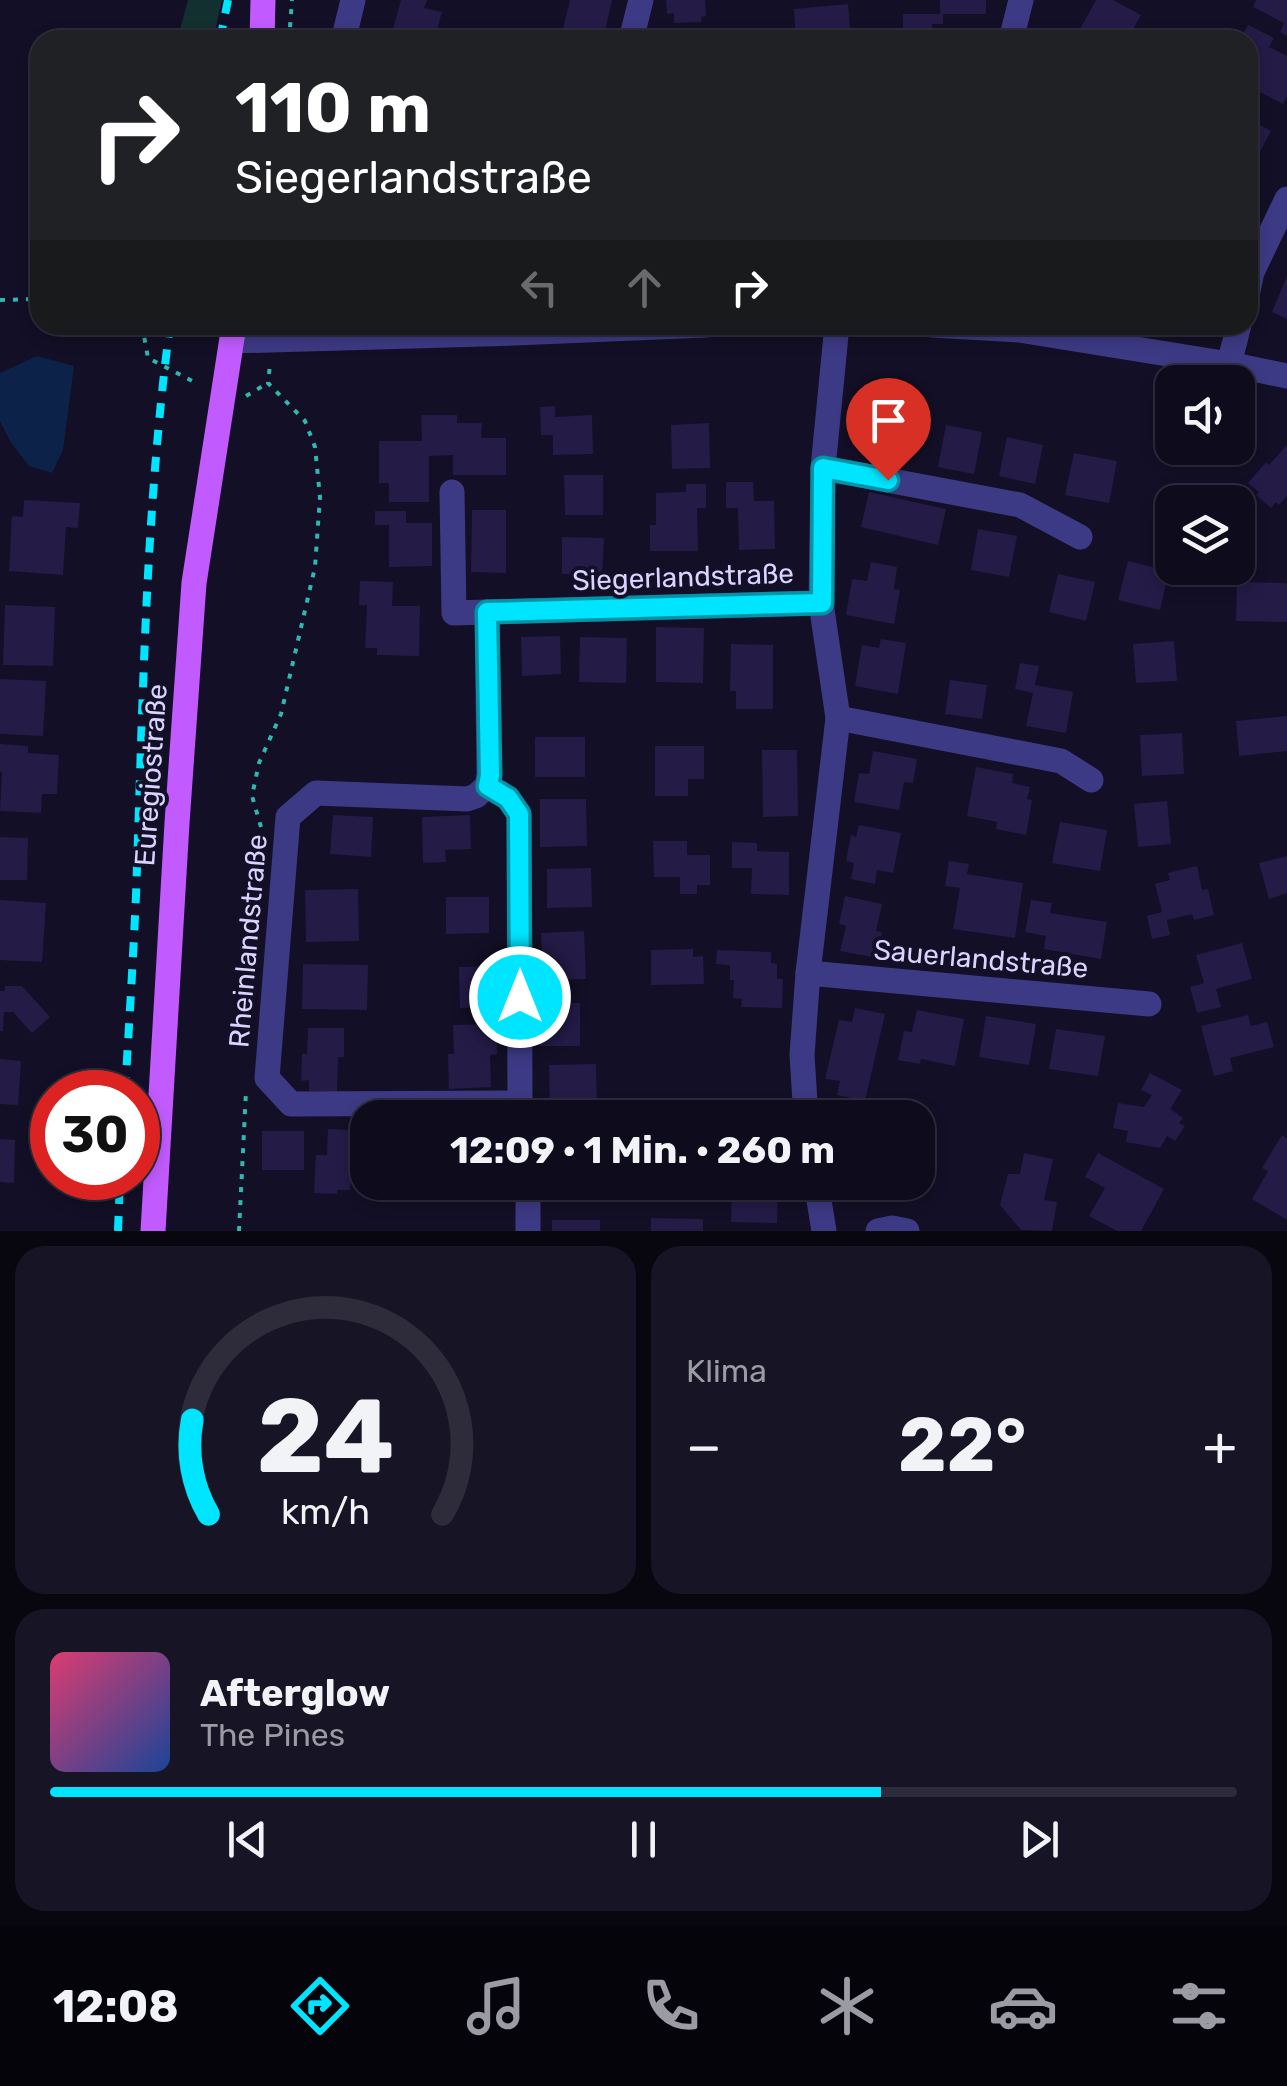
<!DOCTYPE html>
<html lang="de">
<head>
<meta charset="utf-8">
<style>
	body { margin:0; font-family:Rubik,sans-serif; background:#171425; color:#f1f3f6; height:100vh; display:flex; flex-direction:column; font-size:38px; white-space:nowrap }
	* { box-sizing:border-box; margin:0 }
	p { font-size:32px; color:#9b9ba3 }
	.icon { flex:none; width:55px; height:55px; fill:none; stroke:currentColor; stroke-width:2; stroke-linecap:round; stroke-linejoin:round }
	.map { position:relative; height:1231px; overflow:hidden }
	.sheet { display:flex; flex-direction:column; gap:15px; padding:15px; background:#08060f; flex:1 }
	.sheet>* { flex:none }
	.hud { position:absolute; left:30px; top:30px; width:1228px; height:305px; border-radius:30px; box-shadow:0 5px 15px #0003,0 0 0 2px #2e2b3b; background:#202124; color:#fff; overflow:hidden }
	.controls { position:absolute; left:1155px; top:365px; display:grid; gap:20px }
	.controls a { display:grid; place-items:center; width:100px; height:100px; border-radius:20px; background:#0e0b1c; box-shadow:0 5px 15px #0003,0 0 0 2px #2e2b3b; font-size:50px }
	.speed { position:absolute; left:30px; top:1070px; display:flex; gap:20px; font-size:50px; font-weight:700; text-align:center }
	.speed>* { display:grid; place-content:center; width:130px; height:130px; border-radius:50%; background:#0e0b1c; box-shadow:0 5px 15px #0003,0 0 0 2px #2e2b3b; line-height:1 }
	.speed .limit { border:15px solid #d22; background:#fff; color:#111 }
	.pin { position:absolute; display:grid; place-items:center; width:85px; height:85px; color:#fff; margin:-102px -42px; border-radius:50% 50% 50% 0; rotate:-45deg; box-shadow:0 0 10px #0007 }
	.pin .icon { rotate:45deg }
	.me { position:absolute; width:110px; margin:-55px; rotate:0deg; stroke-linejoin:round; filter:drop-shadow(0 0 8px #0008) }
	.turn { display:flex; align-items:center; gap:35px; height:210px; padding:0 40px; font-size:45px }
	.turn .icon { width:130px; height:130px; stroke-width:2.5 }
	.turn b { display:block; font-size:70px; line-height:85px }
	.lanes { display:flex; align-items:center; height:95px; padding:0 40px; background:#0003; justify-content:center; gap:50px; direction:ltr }
	.lanes .off { opacity:.35 }
	.big { font-size:75px; font-weight:700; line-height:1.1 }
	.sheet .widget { flex:1; display:flex; flex-direction:column; justify-content:center; gap:15px; min-width:0; padding:0 35px; border-radius:30px; background:#171425 }
	.sheet .dial { align-items:center; gap:0 }
	.dial svg { height:260px; overflow:visible; fill:none; stroke:#2e2b3b; stroke-width:7; stroke-linecap:round; text-anchor:middle }
	.dial text { fill:#f1f3f6; stroke:none }
	.song { display:flex; align-items:center; gap:30px }
	.cover { width:120px; height:120px; border-radius:15px; background:linear-gradient(135deg,hsl(340 70% 55%),hsl(220 70% 35%)) }
	.played { height:10px; border-radius:5px; background:linear-gradient(90deg,#00e5ff 70%,#2e2b3b 70%) }
	.keys { display:flex; justify-content:space-around; direction:ltr }
	.heat { display:flex; justify-content:space-between; align-items:center; font-size:55px; direction:ltr }
	.sheet .tiles { flex:1; display:grid; gap:15px; grid-template-columns:1fr 1fr }
	.widget:last-child { grid-column:span 2 }
	.trip { position:absolute; left:350px; top:1100px; width:585px; height:100px; border-radius:30px; background:#0e0b1c; box-shadow:0 5px 15px #0003,0 0 0 2px #2e2b3b; font-weight:700; line-height:100px; text-align:center }
	.menu { display:flex; height:160px; justify-content:space-around; align-items:center; background:#06040b; color:#9b9ba3 }
	.menu .icon { width:70px; height:70px }
	.menu .on { color:#00e5ff }
	.menu b { font-size:45px; color:#f1f3f6 }
	.map>svg:first-child { display:block }
	.green { fill:#12302f }
	.water { fill:#0c2248 }
	.building { fill:#241b47 }
	.lines { fill:none; stroke-linecap:round; stroke-linejoin:round }
	.path { stroke:#2fb8b0; stroke-width:4; stroke-dasharray:5 8; stroke-linecap:butt }
	.minor { stroke:#3d3a85; stroke-width:25 }
	.major { stroke:#c25bff; stroke-width:25 }
	.rail { stroke:#00e5ff; stroke-width:8; stroke-dasharray:15 12; stroke-linecap:butt }
	.route-casing { stroke:#0095a6; stroke-width:25 }
	.route { stroke:#00e5ff; stroke-width:18 }
	.labels { text-anchor:middle; dominant-baseline:central; stroke-width:8; stroke-linejoin:round; paint-order:stroke }
	.street-label { font-size:28px; fill:#d9d4ff; stroke:#130f26 }
</style>
</head>
<body>
<div class="map">
<svg width="1287" height="1231" viewBox="0 0 1287 1231">
	<rect width="100%" height="100%" fill="#130f26"/>
	<!-- green -->
	<path class="green" d="M188,0H222L213,40H177Z"/>
	<!-- water -->
	<path class="water" d="M37,356L74,366L63,450L52,473L29,466L10,441L0,421V373Z"/>
	<!-- building -->
	<g class="building">
		<path d="M401,0H427L424,8L442,12L434,40H399L401,31L393,29Z"/>
		<path d="M570,0H612L603,40L562,32Z"/>
		<path d="M666,0H705L706,16L701,17L702,22L674,23V13L667,14Z"/>
		<rect x="940" y="0" width="46" height="14"/>
		<path d="M1096,0H1113L1141,15L1127,40L1075,38Z"/>
		<path d="M1256,0H1287V36L1280,32L1284,23L1253,7Z"/>
		<path d="M848,4L851,40H796L794,9Z"/>
		<path d="M903,14H943V24H932L933,33L967,32V40H914V38H903Z"/>
		<path d="M1248,25L1274,38L1269,47L1287,56V96L1283,104L1248,86L1255,68L1248,64V40H1240Z"/>
		<path d="M726,31V40H667V33Z"/>
		<path d="M1248,119L1271,131L1250,170L1248,169Z"/>
		<path d="M1287,276V319L1272,312Z"/>
		<path d="M859,401L879,406L877,414L893,418L896,404L927,411L918,448L907,445L903,460L862,451L866,434L852,430Z"/>
		<path d="M555,406V417L592,415L593,454L553,455V435H541L540,407Z"/>
		<path d="M421,415H457V423H482L481,438H506V475H453V455L429,456V502H389V483H379V441H422Z"/>
		<path d="M709,423L710,468L672,469L671,425Z"/>
		<path d="M946,425L982,432L974,474L938,467Z"/>
		<path d="M1007,437L1043,445L1035,484L999,476Z"/>
		<path d="M1287,445V496L1279,505L1276,502L1271,508L1256,495L1259,492L1248,483L1266,462L1269,465Z"/>
		<path d="M1074,453L1117,461L1109,503L1065,495Z"/>
		<path d="M564,475H603V515H565Z"/>
		<path d="M726,482H753L754,501H774L775,549L739,550L738,508H726Z"/>
		<path d="M686,484H706V508H697L698,551H650V525H656V493L686,492Z"/>
		<path d="M869,492L946,509L938,545L861,527Z"/>
		<path d="M24,500L80,503L78,528L66,527L63,575L9,571L12,516L23,517Z"/>
		<path d="M472,510H506V573L471,572Z"/>
		<path d="M375,511H406V523H432V566L389,567V525H375Z"/>
		<path d="M978,529L1017,536L1009,577L971,570Z"/>
		<path d="M562,537L604,538L602,575L562,574Z"/>
		<path d="M1128,561L1169,571L1160,610L1118,600Z"/>
		<path d="M871,562L897,567L894,589L900,590L894,624L846,615L852,579L867,581Z"/>
		<path d="M1058,574L1095,582L1086,621L1049,612Z"/>
		<path d="M360,581L393,582L392,606H420L419,656L377,655V648H365L367,605H359Z"/>
		<path d="M1237,582L1287,583V622L1236,621Z"/>
		<path d="M5,605L55,607L53,666L3,665Z"/>
		<path d="M656,627L704,628L703,683L656,682Z"/>
		<path d="M560,636L561,674L522,676L521,637Z"/>
		<path d="M580,637L627,638L626,683L579,682Z"/>
		<path d="M881,639L906,643L898,694L855,686L862,645L879,648Z"/>
		<path d="M1174,641L1177,681L1136,683L1133,644Z"/>
		<path d="M731,644L773,645V709H736V691H730Z"/>
		<path d="M1020,663L1039,666L1035,685L1073,692L1066,733L1026,726L1033,693L1015,689Z"/>
		<path d="M0,679L46,681L43,736L0,734Z"/>
		<path d="M950,680L987,685L982,719L945,714Z"/>
		<path d="M1287,716V751L1239,756L1236,721Z"/>
		<path d="M1182,733L1184,774L1142,776L1140,735Z"/>
		<rect x="535" y="737" width="50" height="40"/>
		<path d="M0,744L28,746V753L59,755L57,794H42L41,813L0,811L2,772H0Z"/>
		<path d="M655,746H704V779H688V796H655Z"/>
		<path d="M762,750H797L798,816L763,817Z"/>
		<path d="M873,751L917,759L913,783L904,782L899,810L854,802L859,773L869,774Z"/>
		<path d="M976,767L1013,774L1012,783L1030,787L1027,799L1032,800L1026,835L996,829L997,822L967,816Z"/>
		<path d="M540,799H586L587,846L540,847Z"/>
		<path d="M1167,801L1171,844L1138,847L1134,804Z"/>
		<path d="M333,815L373,817L371,857L330,854Z"/>
		<path d="M470,815L471,849L445,850L446,862L423,863L422,817Z"/>
		<path d="M1060,822L1107,830L1100,871L1052,863Z"/>
		<path d="M859,825L901,833L893,873L877,870L875,884L851,879L854,863L846,861L851,835L856,837Z"/>
		<path d="M0,837L28,838L27,880H0Z"/>
		<path d="M653,841H687V855H710V885H697V894H680V877H654Z"/>
		<path d="M732,842L757,843V851L789,852V895L751,894L752,868H732Z"/>
		<path d="M1287,856V893L1269,899L1259,863Z"/>
		<path d="M949,861L969,864L967,874L1023,883L1015,938L953,929L960,888L945,886Z"/>
		<path d="M1197,866L1202,890L1208,889L1214,915L1194,920L1192,914L1167,920L1170,935L1152,939L1147,916L1162,912L1155,884L1170,880L1168,873Z"/>
		<path d="M591,868L592,907L547,908V869Z"/>
		<path d="M358,889L359,941L306,942L305,890Z"/>
		<path d="M845,896L882,904L876,931L882,932L877,958L840,951L846,926L839,924Z"/>
		<path d="M446,897H489V933L446,934Z"/>
		<path d="M0,900L46,903L42,962L0,960Z"/>
		<path d="M1031,900L1052,903L1050,913L1107,922L1101,959L1044,949L1046,936L1025,932Z"/>
		<path d="M584,931L586,979L543,980L541,933Z"/>
		<path d="M1242,943L1252,979L1216,989L1221,1007L1197,1013L1190,987L1204,983L1196,955Z"/>
		<path d="M693,949V957L703,956L704,984L651,985V950Z"/>
		<path d="M717,950L771,952V963L777,964V979H783L782,1008L741,1007L742,999L733,998L734,980H730V965L716,964Z"/>
		<path d="M303,964L368,965L367,1010L302,1009Z"/>
		<path d="M499,966V1007L460,1008L459,967Z"/>
		<path d="M5,986H22L50,1017L32,1033L13,1012H4L3,1031H0V991H5Z"/>
		<path d="M539,1003H580V1046H540Z"/>
		<path d="M855,1008L885,1014L865,1101L837,1095L840,1081L825,1079L839,1020L852,1022Z"/>
		<path d="M917,1010L964,1019L955,1066L921,1059L920,1064L898,1060L904,1031L912,1032Z"/>
		<path d="M1248,1015L1251,1026L1267,1022L1274,1047L1230,1058L1233,1071L1214,1076L1201,1026Z"/>
		<path d="M986,1016L1036,1024L1029,1065L979,1057Z"/>
		<path d="M496,1024L497,1054L490,1055L491,1087L449,1089L448,1054H454L453,1025Z"/>
		<path d="M308,1028H344V1057H338L337,1092L309,1091V1080L301,1081L302,1054H307Z"/>
		<path d="M1056,1029L1105,1036L1098,1076L1049,1069Z"/>
		<path d="M0,1059L21,1061L18,1105L0,1104Z"/>
		<path d="M596,1064L597,1115L550,1117L549,1065Z"/>
		<path d="M1150,1073L1182,1090L1170,1109L1183,1118L1179,1123L1185,1126L1175,1141L1167,1136L1160,1148L1126,1142L1128,1131L1113,1128L1118,1103L1144,1107L1152,1095L1141,1090Z"/>
		<path d="M328,1129L368,1131V1170L351,1169L350,1190H337V1194L314,1193L316,1155H327Z"/>
		<rect x="262" y="1131" width="42" height="39"/>
		<path d="M1282,1135L1287,1138V1220L1252,1199L1268,1171L1262,1168Z"/>
		<path d="M0,1139L15,1140L14,1183L0,1182Z"/>
		<path d="M1024,1153L1053,1159L1044,1200L1057,1202L1052,1231L1021,1230L1000,1205L1008,1174H1020Z"/>
		<path d="M1098,1153L1164,1189L1141,1231H1117L1089,1216L1105,1188L1085,1177Z"/>
		<rect x="549" y="1182" width="46" height="16"/>
		<path d="M732,1182H778L777,1223L731,1222Z"/>
		<path d="M651,1218L703,1219V1231H651Z"/>
		<rect x="552" y="1220" width="48" height="11"/>
	</g>
	<g class="lines">
		<!-- path -->
		<g class="path">
			<path d="M289,40L292,0"/>
			<path d="M0,300L40,299"/>
			<path d="M142,325L148,358L198,384"/>
			<path d="M246,396L268,383"/>
			<path d="M261,827L252,796L259,763L281,714L315,567L320,497L315,447L305,421L268,383L270,365"/>
			<path d="M239,1231L246,1091"/>
		</g>
		<!-- minor -->
		<g class="minor">
			<path d="M350,40L345,33L353,0"/>
			<path d="M631,40L641,0"/>
			<path d="M1011,40L1021,0"/>
			<path d="M1248,291L1252,272L1287,199"/>
			<path d="M932,325L1019,330L1229,364L1287,376"/>
			<path d="M232,341L515,333L706,325"/>
			<path d="M1229,364L1239,325"/>
			<path d="M823,468L1020,505L1080,537"/>
			<path d="M452,492L454,613L487,612"/>
			<path d="M838,718L1061,761L1091,780"/>
			<path d="M487,786L476,796L467,799L316,793L288,817L267,1078L291,1104L520,1103"/>
			<path d="M808,973L1149,1004"/>
			<path d="M526,1118L520,1103L519,814L508,798L487,786L489,775L487,612L821,603"/>
			<path d="M806,1118L802,1055L808,973L838,718L821,603L823,468L837,325"/>
			<path d="M816,1182L824,1231"/>
			<path d="M528,1231V1182"/>
			<path d="M878,1231L892,1228L907,1231"/>
		</g>
		<!-- major -->
		<g class="major">
			<path d="M262,40L263,0"/>
			<path d="M153,1231L177,823L194,583L234,325"/>
		</g>
		<!-- rail -->
		<g class="rail">
			<path d="M220,40L228,0"/>
			<path d="M125,1092C129,1027 133,961 136,895C143,705 145,514 170,325"/>
			<path d="M118,1231L120,1178"/>
		</g>
	</g>
	<g class="lines">
		<!-- route casing -->
		<g class="route-casing">
			<path id="route" d="M520,997L519,814L508,798L488,786L490,775L487,612L822,603L823,468L888,480"/>
		</g>
		<!-- route -->
		<use href="#route" class="route"/>
	</g>
	<g class="labels">
		<!-- street labels -->
		<g class="street-label">
			<text transform="translate(683 577) rotate(-2)">Siegerlandstraße</text>
			<text transform="translate(151 775) rotate(-86)">Euregiostraße</text>
			<text transform="translate(248 941) rotate(-85)">Rheinlandstraße</text>
			<text transform="translate(981 959) rotate(5)">Sauerlandstraße</text>
		</g>
	</g>
</svg>
<div class="controls">
<a><svg class="icon" aria-label="sound" viewBox="0 0 24 24"><path d="M4 9h4l5-4v14l-5-4H4zM17 9q2 3 0 6"/></svg></a>
<a><svg class="icon" aria-label="layers" viewBox="0 0 24 24"><path d="M12 4l9 5-9 5-9-5zM3 14l9 5 9-5"/></svg></a>
</div>
<div class="speed"><div class="limit">30</div></div>
<div class="pin" style="left:888px;top:480px;background:#d93025"><svg class="icon" aria-label="arrive" viewBox="0 0 24 24"><path d="M6 21V4h12l-3 4 3 4H6"/></svg></div>
<svg class="me" style="left:520px;top:997px" viewBox="-20 -20 40 40"><circle r="17" fill="#00e5ff" stroke="#fff" stroke-width="3"/><path d="M0-11L8 9 0 5-8 9z" fill="#fff"/></svg>
<div class="trip">12:09 · 1 Min. · 260 m</div>
<div class="hud">
<div class="turn"><svg class="icon" aria-label="right" viewBox="0 0 24 24"><path d="M7 20v-9h11M14 6l5 5-5 5"/></svg><div><b>110 m</b>Siegerlandstraße</div></div>
<div class="lanes"><svg class="icon off" aria-label="left" viewBox="0 0 24 24"><path d="M17 20v-9H6M10 6l-5 5 5 5"/></svg><svg class="icon off" aria-label="ahead" viewBox="0 0 24 24"><path d="M12 20V5M6 11l6-6 6 6"/></svg><svg class="icon" aria-label="right" viewBox="0 0 24 24"><path d="M7 20v-9h11M14 6l5 5-5 5"/></svg></div>
</div>
</div>
<section class="sheet">
<div class="tiles">
<div class="widget dial"><svg viewBox="0 0 100 80">
<path d="M14 69A42 42 0 1 1 86 69"/>
<path d="M14 69A42 42 0 0 1 9 40" stroke="#00e5ff"/>
<text x="50" y="56" font-size="32" font-weight="700">24</text>
<text x="50" y="72" font-size="11">km/h</text>
</svg></div>
<div class="widget"><p>Klima</p>
<div class="heat"><a>−</a><b class="big">22°</b><a>+</a></div>
</div>
<div class="widget">
<div class="song"><i class="cover"></i><div><b>Afterglow</b><p>The Pines</p></div></div>
<div class="played"></div>
<div class="keys"><svg class="icon" aria-label="previous" viewBox="0 0 24 24"><path d="M18 5L8 12l10 7zM5 5v14"/></svg><svg class="icon" aria-label="pause" viewBox="0 0 24 24"><path d="M8 5v14M16 5v14"/></svg><svg class="icon" aria-label="next" viewBox="0 0 24 24"><path d="M6 5l10 7-10 7zM19 5v14"/></svg></div>
</div>
</div>
</section>
<nav class="menu">
<b>12:08</b>
<svg class="icon on" aria-label="directions" viewBox="0 0 24 24"><path d="M12 3l9 9-9 9-9-9zM9 14v-3h6M13 9l2 2-2 2"/></svg>
<svg class="icon" aria-label="music" viewBox="0 0 24 24"><path d="M9 18V5l10-2v13"/><circle cx="6" cy="18" r="3"/><circle cx="16" cy="16" r="3"/></svg>
<svg class="icon" aria-label="phone" viewBox="0 0 24 24"><path d="M5 4h4l2 5-3 2q2 4 5 5l2-3 5 2v4C11 20 4 13 5 4z"/></svg>
<svg class="icon" aria-label="climate" viewBox="0 0 24 24"><path d="M12 3v18M4 7l16 10M4 17L20 7"/></svg>
<svg class="icon" aria-label="car" viewBox="0 0 24 24"><path d="M5 17H2v-5l4-1 3-4h7l3 4 3 1v5h-3M9 17h6M6 11h13"/><circle cx="7" cy="17" r="2"/><circle cx="17" cy="17" r="2"/></svg>
<svg class="icon" aria-label="filters" viewBox="0 0 24 24"><path d="M4 7h16M4 17h16"/><circle cx="9" cy="7" r="2"/><circle cx="15" cy="17" r="2"/></svg>
</nav>
</body>
</html>
